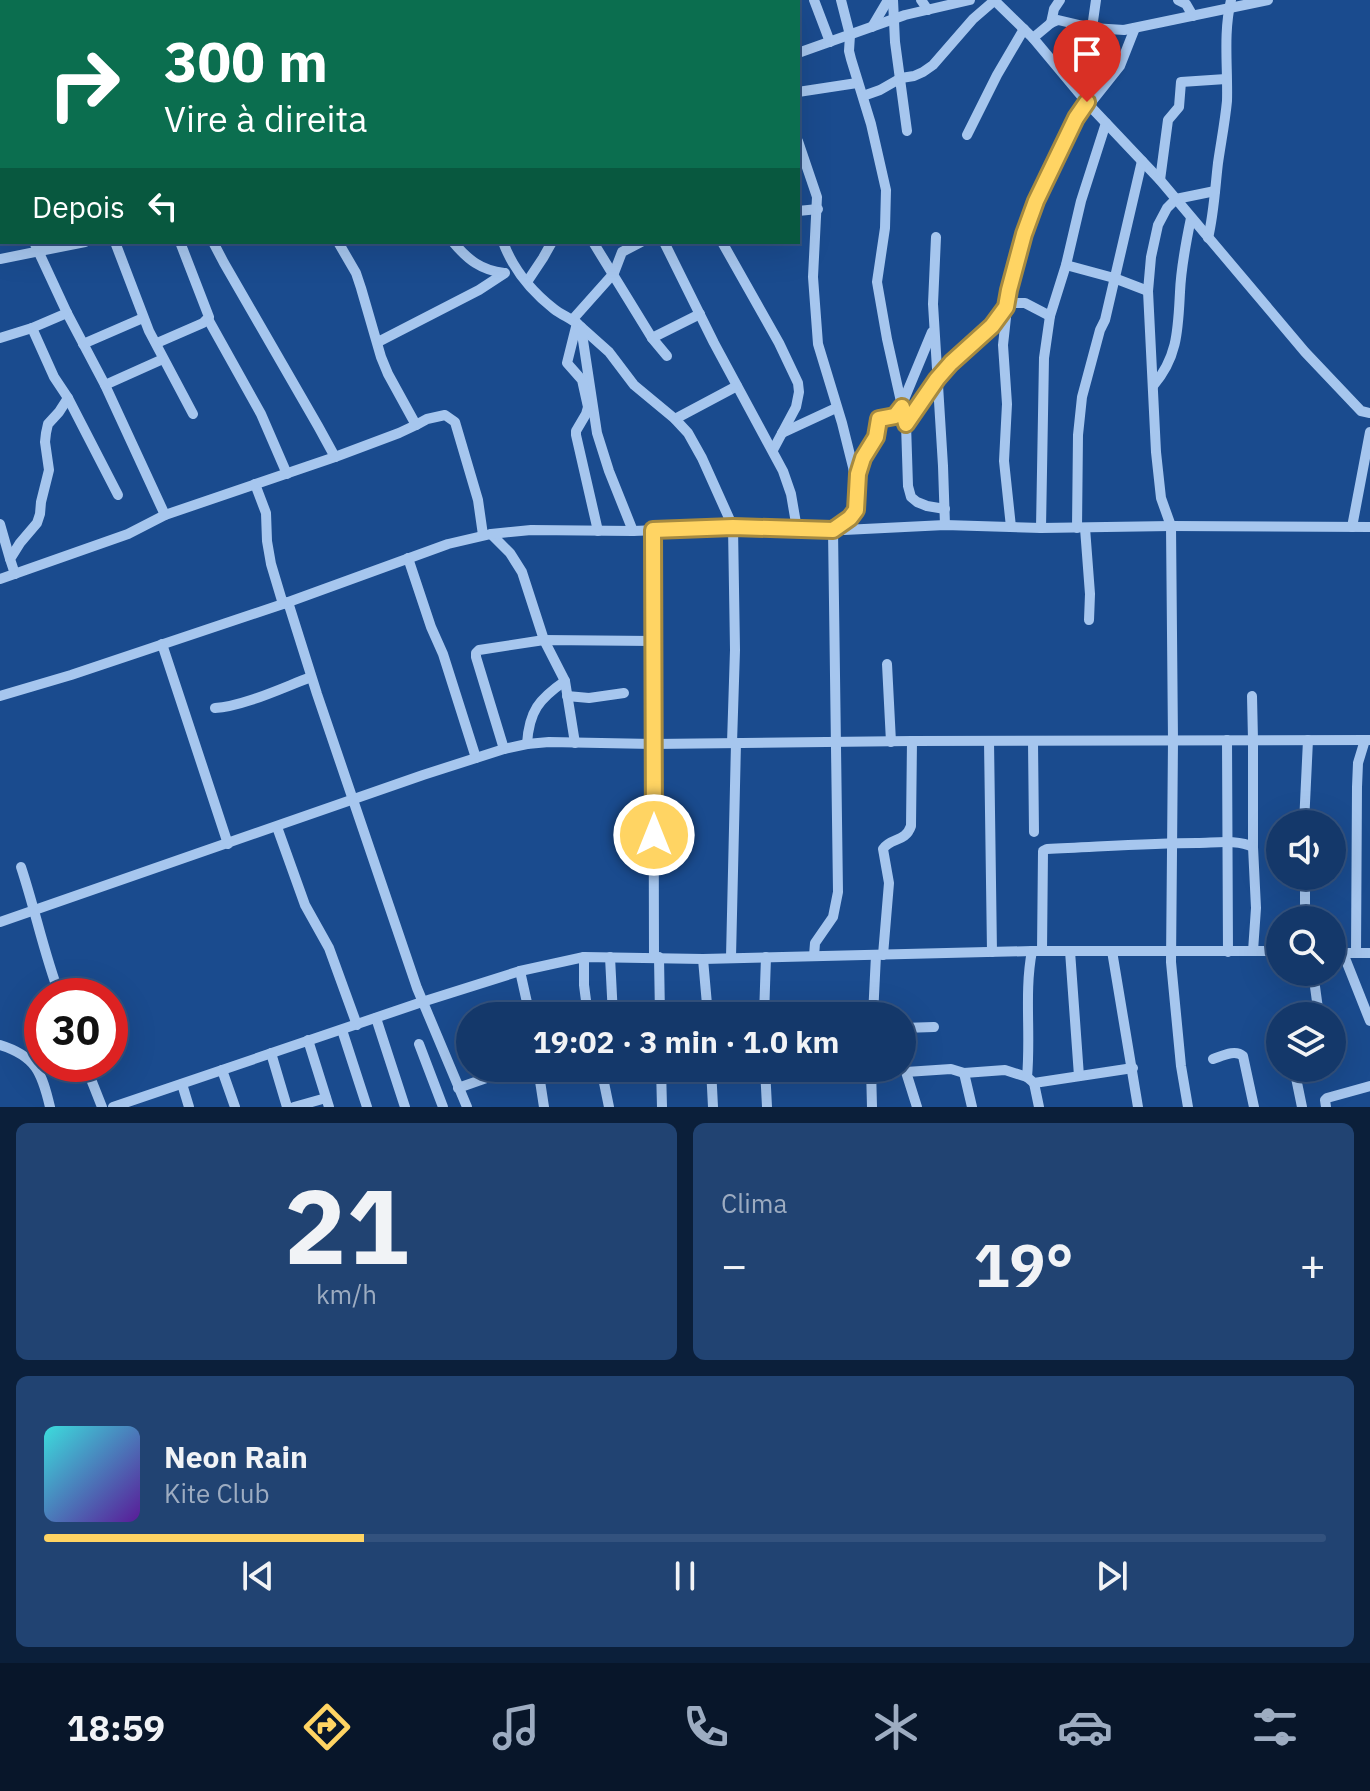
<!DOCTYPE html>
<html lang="pt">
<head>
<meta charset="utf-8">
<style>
	body { margin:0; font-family:"IBM Plex Sans",sans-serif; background:#214372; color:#f1f3f6; height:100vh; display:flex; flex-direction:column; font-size:30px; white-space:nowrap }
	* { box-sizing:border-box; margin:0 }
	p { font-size:26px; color:#9dacc1 }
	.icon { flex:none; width:44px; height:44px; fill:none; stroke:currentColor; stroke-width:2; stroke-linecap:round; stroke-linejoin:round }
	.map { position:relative; height:1107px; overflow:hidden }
	.side { display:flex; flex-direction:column; gap:16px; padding:16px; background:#0b1f3a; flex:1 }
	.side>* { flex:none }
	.top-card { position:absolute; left:0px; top:0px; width:800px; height:244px; box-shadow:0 8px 32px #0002,0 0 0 2px #33527e; background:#0b6e4f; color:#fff; overflow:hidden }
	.tools { position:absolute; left:1266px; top:810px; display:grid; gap:16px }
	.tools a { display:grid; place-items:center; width:80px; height:80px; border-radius:50%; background:#14386a; box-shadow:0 8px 32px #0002,0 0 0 2px #33527e; font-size:40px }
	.speed { position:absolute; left:24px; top:978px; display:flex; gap:16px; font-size:40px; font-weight:700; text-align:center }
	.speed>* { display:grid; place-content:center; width:104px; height:104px; border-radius:50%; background:#14386a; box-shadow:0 8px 32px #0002,0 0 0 2px #33527e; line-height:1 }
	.speed .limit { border:12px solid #d22; background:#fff; color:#111 }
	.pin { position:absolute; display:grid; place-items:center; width:68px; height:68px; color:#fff; margin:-82px -34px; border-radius:50% 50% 50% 0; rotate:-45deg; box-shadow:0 0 8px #0007 }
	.pin .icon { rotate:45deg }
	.me { position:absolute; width:88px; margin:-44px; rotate:0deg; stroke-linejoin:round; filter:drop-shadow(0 0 6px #0008) }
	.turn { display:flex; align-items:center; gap:28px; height:168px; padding:0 32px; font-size:36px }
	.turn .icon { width:104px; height:104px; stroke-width:2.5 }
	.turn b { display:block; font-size:56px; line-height:68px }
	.then { display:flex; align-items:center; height:76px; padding:0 32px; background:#0003; gap:16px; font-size:30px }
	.big { font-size:60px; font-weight:800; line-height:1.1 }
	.side .widget { flex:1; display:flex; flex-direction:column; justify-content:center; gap:12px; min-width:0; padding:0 28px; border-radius:12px; background:#214372 }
	.side .dial { align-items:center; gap:0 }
	.dial b { font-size:104px; line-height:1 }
	.song { display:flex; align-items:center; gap:24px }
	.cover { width:96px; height:96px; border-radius:12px; background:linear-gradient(135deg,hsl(180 70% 55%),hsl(270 70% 35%)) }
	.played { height:8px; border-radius:4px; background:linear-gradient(90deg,#ffd463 25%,#33527e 25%) }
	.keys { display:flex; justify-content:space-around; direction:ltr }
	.heat { display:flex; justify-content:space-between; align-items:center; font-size:44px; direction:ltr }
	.side .tiles { flex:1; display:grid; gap:16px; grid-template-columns:1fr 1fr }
	.widget:last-child { grid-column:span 2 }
	.trip { position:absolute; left:456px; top:1002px; width:460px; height:80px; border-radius:40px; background:#14386a; box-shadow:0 8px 32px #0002,0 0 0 2px #33527e; font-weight:800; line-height:80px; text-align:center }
	.menu { display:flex; height:128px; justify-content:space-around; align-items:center; background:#08162a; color:#9dacc1 }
	.menu .icon { width:56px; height:56px }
	.menu .selected { color:#ffd463 }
	.menu b { font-size:36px; color:#f1f3f6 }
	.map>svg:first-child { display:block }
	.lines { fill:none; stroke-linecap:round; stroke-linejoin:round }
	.minor { stroke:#a6c6ee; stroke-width:10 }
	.route-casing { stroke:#a68a40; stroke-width:20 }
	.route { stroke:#ffd463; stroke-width:14 }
</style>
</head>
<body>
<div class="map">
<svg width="1370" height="1107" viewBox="0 0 1370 1107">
	<rect width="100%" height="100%" fill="#1a4b8e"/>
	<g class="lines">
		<!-- minor -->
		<g class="minor">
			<path d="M91,0V2"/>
			<path d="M139,0V2"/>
			<path d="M231,0L232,2"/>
			<path d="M266,0L267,2"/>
			<path d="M319,0L321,2"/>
			<path d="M430,0V2"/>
			<path d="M528,0L530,2"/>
			<path d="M814,0L830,42"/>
			<path d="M841,0L850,35L849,51L851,59L871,124L886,190L885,228L877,282L887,339L906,424"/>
			<path d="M893,0L895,42L907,131"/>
			<path d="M921,0L928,10"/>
			<path d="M994,0L1033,38L1089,105L1160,180L1305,352L1361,411L1370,413"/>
			<path d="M1178,0L1186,4L1193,16"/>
			<path d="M444,2L453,0"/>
			<path d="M624,2L625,0"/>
			<path d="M760,2L761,0"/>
			<path d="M1051,23L1054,9L1060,0"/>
			<path d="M872,27L888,0"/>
			<path d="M1092,28L1096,0"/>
			<path d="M1033,38L1051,23L1058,20L1092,28L1124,30L1268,0"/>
			<path d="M798,53L905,15L970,0"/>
			<path d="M798,92L857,83"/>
			<path d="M863,96L880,90L901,78L914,76L923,72L933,65L973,19L995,0"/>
			<path d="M1089,105L1120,66L1135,28"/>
			<path d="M0,121L2,120"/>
			<path d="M967,135L997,75L1024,29"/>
			<path d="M798,141L817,197L813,277L818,344L842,423L853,467L856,487L854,514L833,530L838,892L833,917L815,943L814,956"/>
			<path d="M0,177L2,181"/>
			<path d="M1160,180L1168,120L1179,107L1181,82L1226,79"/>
			<path d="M798,211L818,209"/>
			<path d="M936,237L933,304L943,466L945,525"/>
			<path d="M1208,238C1214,213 1215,188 1218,163C1221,142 1225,122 1227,101C1228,67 1223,34 1231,0"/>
			<path d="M34,242L67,313L105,385L165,515"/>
			<path d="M115,242L149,331L193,414"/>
			<path d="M213,242L224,263L318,426L335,457"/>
			<path d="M453,242C468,260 481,270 504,273"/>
			<path d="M503,242C513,269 531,291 554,309C563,316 573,319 581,327L597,433L609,471L633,531"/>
			<path d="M593,242L652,338L667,356"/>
			<path d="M664,242L714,343L783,471L791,494L797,529"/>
			<path d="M722,242L779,343L798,383L799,392L796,407L773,450"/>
			<path d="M0,259L85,242"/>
			<path d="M1066,265L1114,278L1148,291"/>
			<path d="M527,282L543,258L552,242"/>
			<path d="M208,319L261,414L287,474"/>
			<path d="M573,319L614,273L622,252L641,242"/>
			<path d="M577,323L567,363L582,380L588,407L586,414L576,431V435L598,531"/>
			<path d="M581,327L609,352L634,385L675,419L688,433L702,458L733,527L735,650L732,743"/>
			<path d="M0,338L32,328L67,313"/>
			<path d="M652,338L700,314"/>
			<path d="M378,342L479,290L505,273"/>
			<path d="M157,343L203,323L209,317L180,242"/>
			<path d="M83,344L143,318"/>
			<path d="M105,385L163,359"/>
			<path d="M1153,386C1178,357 1178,329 1180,292C1181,268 1186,242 1191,218"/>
			<path d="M68,398L118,495"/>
			<path d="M675,419L737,386"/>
			<path d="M416,425L427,419L445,415L455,422L478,500L483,535"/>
			<path d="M782,433L836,408"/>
			<path d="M858,477C863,456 877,440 879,419L893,417L898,414L932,332"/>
			<path d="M255,484L266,513L267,541L271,564L283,604"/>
			<path d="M945,509L927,506L917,502L911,497L908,486L906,424L937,379L951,363L992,326L1006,307L1014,303H1025L1050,316"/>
			<path d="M0,524L10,559"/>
			<path d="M1011,527L1004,461L1007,404L1003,345L1009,290L1024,234L1036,201L1076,118L1087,102"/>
			<path d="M1352,527L1370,432"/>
			<path d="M1041,528L1044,358L1050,316L1066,265L1081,201L1106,123"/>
			<path d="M1077,528L1078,435L1082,397L1100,330L1105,320L1142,161"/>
			<path d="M1085,528L1090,594L1089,620"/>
			<path d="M653,530L654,957"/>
			<path d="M491,534L510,553L522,572L544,640L565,681L575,743"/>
			<path d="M408,558L431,627L443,654L476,758"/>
			<path d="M15,574L10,559L20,543L37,523L40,514L41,502L49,470L45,442L46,433L48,424L59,412L68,398L54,377L32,328"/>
			<path d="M0,579L128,534L165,515L335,457L399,433L416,425L388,374L381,357L361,288L356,273L338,242"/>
			<path d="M288,602L317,694L417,988L467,1107"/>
			<path d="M162,644L228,844"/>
			<path d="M887,664L891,742"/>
			<path d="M0,696L71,675L283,604L448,544L491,534L531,530L633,531L733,527L844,530L945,525L1041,528L1171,526L1370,527"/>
			<path d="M567,696L589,698L624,693"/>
			<path d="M1252,696L1253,740V847"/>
			<path d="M215,708C242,707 284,687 311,677"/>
			<path d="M1227,740L1228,952"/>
			<path d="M989,741L992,952"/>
			<path d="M1033,742L1034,832"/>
			<path d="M527,744C529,711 539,699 565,681"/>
			<path d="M504,749L476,657V653L479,650L544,640L653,641"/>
			<path d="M1304,824L1308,740"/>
			<path d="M277,827L305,905L329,948L357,1025"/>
			<path d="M21,867C35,909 44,954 60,996"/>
			<path d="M1305,876V920"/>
			<path d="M0,922L423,775L504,749L527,744L549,742L653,744L912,741L1370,740"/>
			<path d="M1042,951L1043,851L1047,849C1097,847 1147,843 1197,843C1214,843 1238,839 1253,847L1256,908L1253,951"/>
			<path d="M1070,951L1079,1076"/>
			<path d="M1112,951L1138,1107"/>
			<path d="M1332,953H1370"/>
			<path d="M1343,953L1370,1021"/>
			<path d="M1356,953L1357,787L1358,763L1365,740"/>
			<path d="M883,955L889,883L883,849C891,837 905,843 911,826L912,741"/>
			<path d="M584,957V985L588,1016"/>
			<path d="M610,957L613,1016"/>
			<path d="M659,957L660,1016"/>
			<path d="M731,957L736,743"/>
			<path d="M703,959L708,1016"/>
			<path d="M520,971L530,1016"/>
			<path d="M1313,972L1319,1016"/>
			<path d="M764,1016L766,957"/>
			<path d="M873,1016L876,955"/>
			<path d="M376,1018L405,1107"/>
			<path d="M902,1028L934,1027"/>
			<path d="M342,1030L367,1107"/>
			<path d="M308,1040L329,1107"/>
			<path d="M419,1044L443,1107"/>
			<path d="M0,1045C36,1056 42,1073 50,1107"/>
			<path d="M271,1053L287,1107"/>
			<path d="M1213,1059C1222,1056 1235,1049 1243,1056L1254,1107"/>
			<path d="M85,1064L102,1107"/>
			<path d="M538,1068L544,1107"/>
			<path d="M601,1068L609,1107"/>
			<path d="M661,1068L662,1107"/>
			<path d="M711,1068L713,1107"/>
			<path d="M765,1068L767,1107"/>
			<path d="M871,1068L872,1107"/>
			<path d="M1294,1068L1302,1107"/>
			<path d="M902,1069L906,1072L917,1107"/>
			<path d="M222,1070L235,1107"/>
			<path d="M906,1072L951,1069L964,1073L1005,1070L1027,1077L1034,1083L1133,1068"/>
			<path d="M964,1073L972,1107"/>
			<path d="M1027,1077C1031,1035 1024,992 1032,951"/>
			<path d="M1034,1083L1039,1107"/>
			<path d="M182,1084L189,1107"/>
			<path d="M458,1088L515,1068"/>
			<path d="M113,1107L422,1002L520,971L584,957L703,959L1032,951H1280"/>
			<path d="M294,1107L326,1098"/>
			<path d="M1188,1107L1181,1066L1171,962L1173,741L1171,526L1161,498L1156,452L1148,291L1151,257L1158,225L1167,208L1176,199L1215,191"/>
			<path d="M1326,1107L1325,1100L1327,1098L1370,1086"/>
		</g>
	</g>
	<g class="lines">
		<!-- route casing -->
		<g class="route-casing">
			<path id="route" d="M654,835L653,530L733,527L833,530L850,518L856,510L858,474L863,458L876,437L879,419L895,416L902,407L906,424L937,379L951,363L992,326L1006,307L1009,290L1024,234L1036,201L1076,118L1087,102"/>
		</g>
		<!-- route -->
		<use href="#route" class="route"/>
	</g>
</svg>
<div class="tools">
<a><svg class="icon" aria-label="sound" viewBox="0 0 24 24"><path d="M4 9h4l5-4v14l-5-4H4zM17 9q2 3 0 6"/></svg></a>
<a><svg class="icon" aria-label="search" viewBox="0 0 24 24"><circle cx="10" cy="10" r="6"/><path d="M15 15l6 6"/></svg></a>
<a><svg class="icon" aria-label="layers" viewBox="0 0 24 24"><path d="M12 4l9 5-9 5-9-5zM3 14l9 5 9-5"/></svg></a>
</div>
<div class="speed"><div class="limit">30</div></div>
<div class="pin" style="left:1087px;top:102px;background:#d93025"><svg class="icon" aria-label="arrive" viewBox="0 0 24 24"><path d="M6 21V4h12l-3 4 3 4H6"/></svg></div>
<svg class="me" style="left:654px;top:835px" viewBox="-20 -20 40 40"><circle r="17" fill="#ffd463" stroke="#fff" stroke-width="3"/><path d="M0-11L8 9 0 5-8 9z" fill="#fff"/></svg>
<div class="trip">19:02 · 3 min · 1.0 km</div>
<div class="top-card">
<div class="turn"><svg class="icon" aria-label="right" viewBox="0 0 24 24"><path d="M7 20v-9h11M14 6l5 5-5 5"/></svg><div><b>300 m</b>Vire à direita</div></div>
<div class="then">Depois<svg class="icon" aria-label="left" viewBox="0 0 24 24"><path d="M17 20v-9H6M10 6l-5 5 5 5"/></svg></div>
</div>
</div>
<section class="side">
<div class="tiles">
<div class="widget dial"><b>21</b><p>km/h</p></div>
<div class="widget"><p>Clima</p>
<div class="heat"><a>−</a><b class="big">19°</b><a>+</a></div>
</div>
<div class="widget">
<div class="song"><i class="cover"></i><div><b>Neon Rain</b><p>Kite Club</p></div></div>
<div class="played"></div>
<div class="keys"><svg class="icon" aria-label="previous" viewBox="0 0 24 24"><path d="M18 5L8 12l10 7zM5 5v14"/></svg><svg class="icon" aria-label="pause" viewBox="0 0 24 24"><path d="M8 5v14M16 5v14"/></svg><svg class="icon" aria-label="next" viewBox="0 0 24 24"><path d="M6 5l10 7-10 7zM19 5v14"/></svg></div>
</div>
</div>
</section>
<nav class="menu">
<b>18:59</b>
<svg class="icon selected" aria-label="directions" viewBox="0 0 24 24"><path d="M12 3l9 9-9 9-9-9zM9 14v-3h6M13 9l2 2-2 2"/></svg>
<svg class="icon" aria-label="music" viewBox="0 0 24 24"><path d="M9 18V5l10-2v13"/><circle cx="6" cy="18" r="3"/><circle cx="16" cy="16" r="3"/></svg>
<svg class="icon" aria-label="phone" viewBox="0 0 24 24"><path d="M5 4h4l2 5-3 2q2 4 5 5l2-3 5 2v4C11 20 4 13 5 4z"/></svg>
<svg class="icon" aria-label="climate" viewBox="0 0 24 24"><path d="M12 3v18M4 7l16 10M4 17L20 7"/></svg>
<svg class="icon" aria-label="car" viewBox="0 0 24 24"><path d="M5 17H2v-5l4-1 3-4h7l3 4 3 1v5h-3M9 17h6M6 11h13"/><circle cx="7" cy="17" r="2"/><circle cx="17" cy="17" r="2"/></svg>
<svg class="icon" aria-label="filters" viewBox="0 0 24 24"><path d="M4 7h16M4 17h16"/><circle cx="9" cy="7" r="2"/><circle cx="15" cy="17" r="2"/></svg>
</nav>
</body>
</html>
